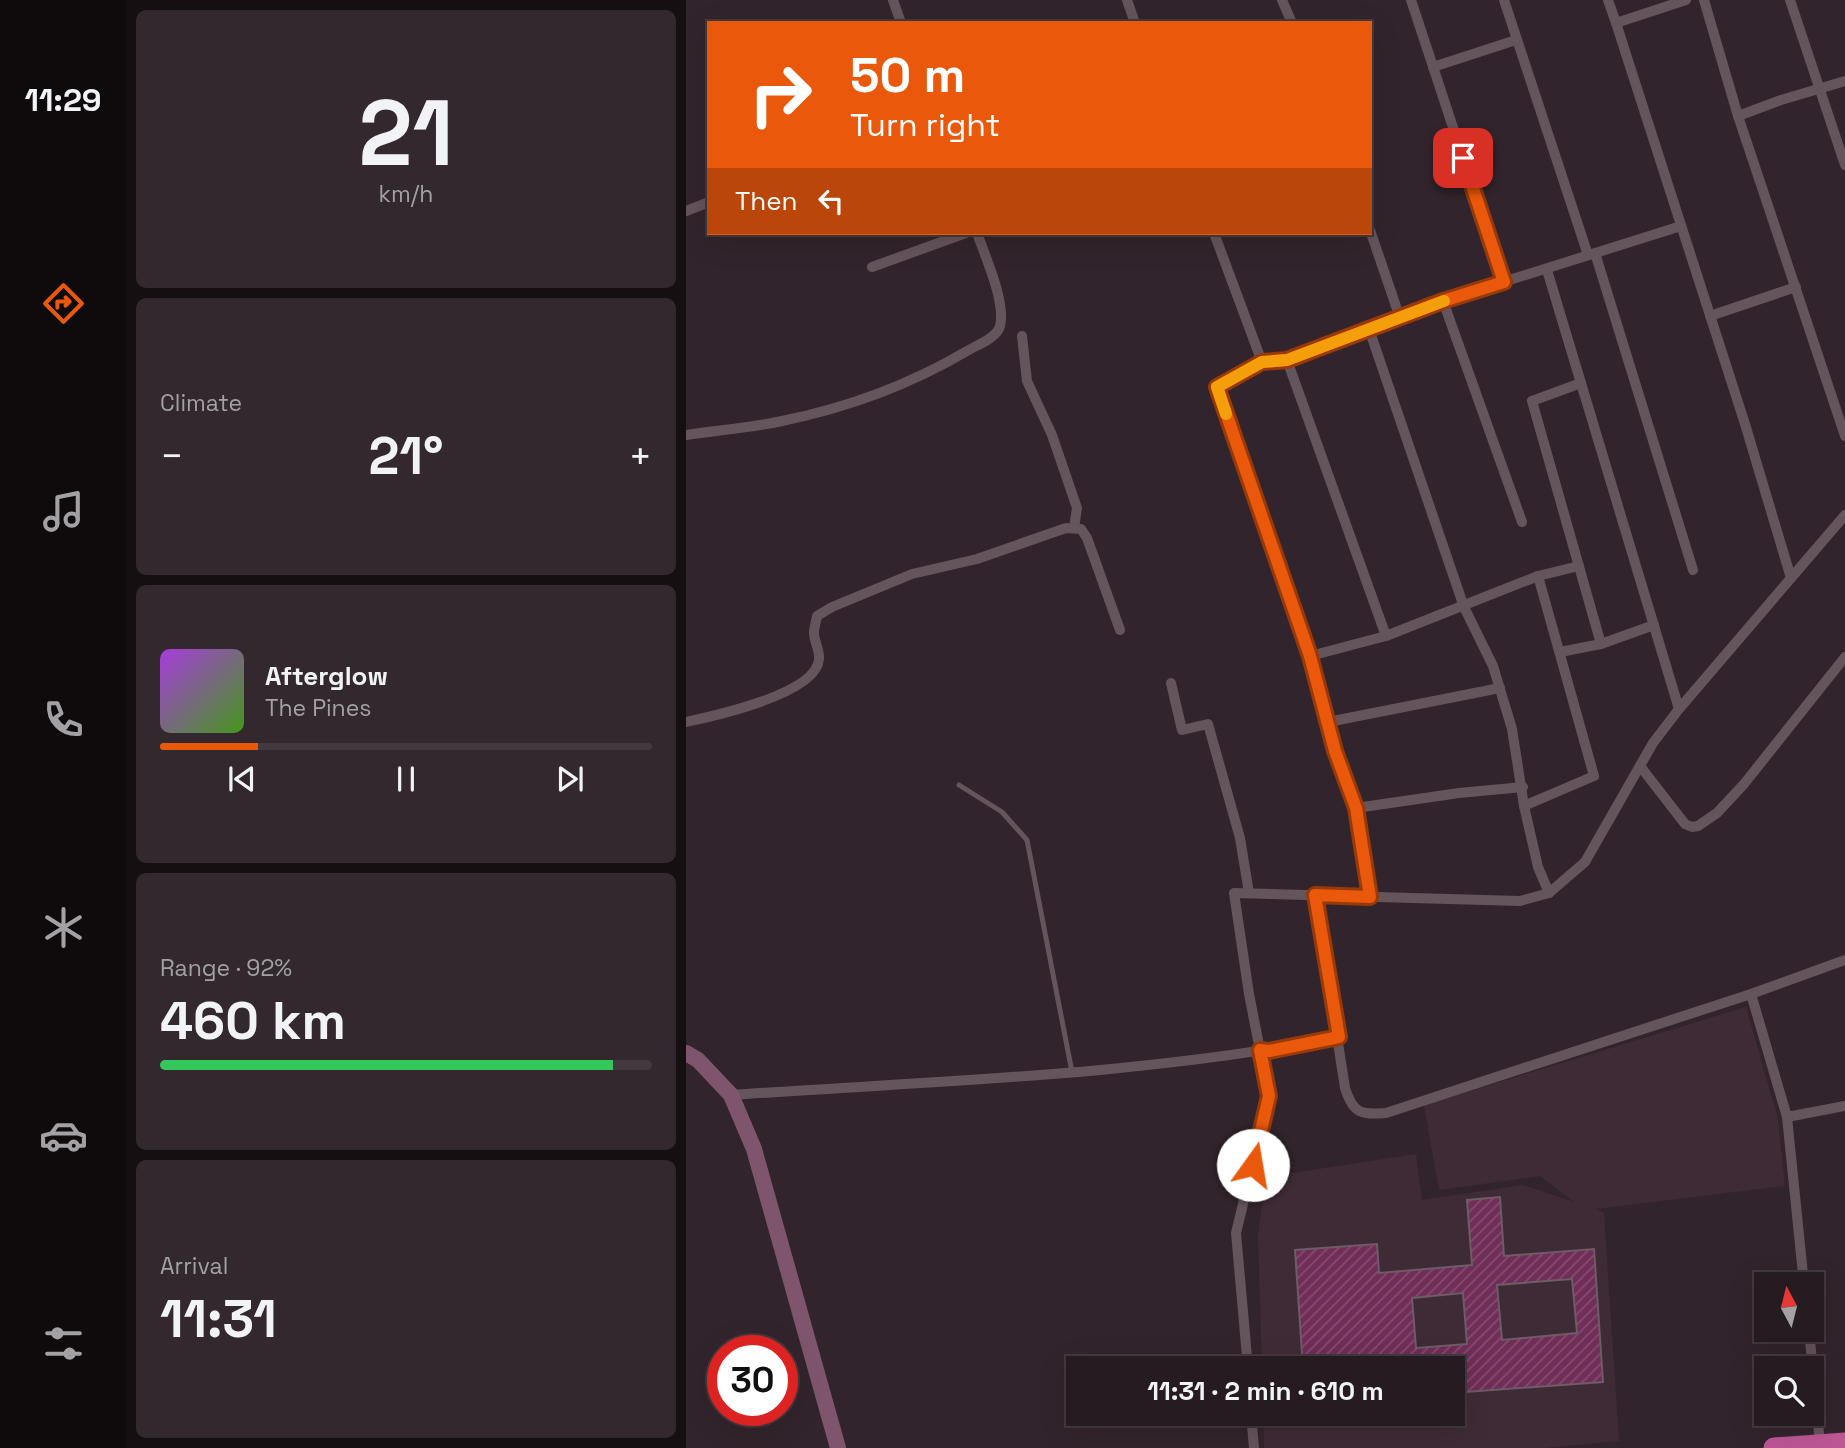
<!DOCTYPE html>
<html lang="en">
<head>
<meta charset="utf-8">
<style>
	body { margin:0; font-family:"Space Grotesk",sans-serif; background:#32282e; color:#f1f3f6; height:100vh; display:flex; flex-direction:column; font-size:26px; white-space:nowrap }
	* { box-sizing:border-box; margin:0 }
	p { font-size:23px; color:#a4a1a5 }
	.icon { flex:none; width:38px; height:38px; fill:none; stroke:currentColor; stroke-width:2; stroke-linecap:round; stroke-linejoin:round }
	.map { position:relative; flex:1; overflow:hidden }
	.sheet { display:flex; flex-direction:column; gap:10px; padding:10px; background:#150f12; width:560px }
	.sheet>* { flex:none }
	.top-card { position:absolute; left:21px; top:21px; width:665px; height:214px; border-radius:0px; box-shadow:0 7px 28px #0002,0 0 0 2px #42393f; background:#ea580c; color:#fff; overflow:hidden }
	.needle { width:46px; rotate:353deg }
	.fabs { position:absolute; left:1068px; top:1272px; display:grid; gap:14px }
	.fabs a { display:grid; place-items:center; width:70px; height:70px; border-radius:0px; background:#261b21; box-shadow:0 7px 28px #0002,0 0 0 2px #42393f; font-size:35px }
	.speed { position:absolute; left:21px; top:1335px; display:flex; gap:14px; font-size:35px; font-weight:700; text-align:center }
	.speed>* { display:grid; place-content:center; width:91px; height:91px; border-radius:50%; background:#261b21; box-shadow:0 7px 28px #0002,0 0 0 2px #42393f; line-height:1 }
	.speed .limit { border:10px solid #d22; background:#fff; color:#111 }
	.pin { position:absolute; display:grid; place-items:center; width:60px; height:60px; color:#fff; margin:-30px; border-radius:14px; box-shadow:0 4px 10px #0006 }
	.me { position:absolute; width:77px; margin:-38px; rotate:13deg; stroke-linejoin:round; filter:drop-shadow(0 0 5px #0008) }
	.turn { display:flex; align-items:center; gap:24px; height:147px; padding:0 28px; font-size:32px }
	.turn .icon { width:91px; height:91px; stroke-width:2.5 }
	.turn b { display:block; font-size:49px; line-height:60px }
	.then { display:flex; align-items:center; height:66px; padding:0 28px; background:#0003; gap:14px; font-size:26px }
	.big { font-size:52px; font-weight:700; line-height:1.1 }
	.sheet .card { flex:1; display:flex; flex-direction:column; justify-content:center; gap:10px; min-width:0; padding:0 24px; border-radius:10px; background:#32282e }
	.sheet .dial { align-items:center; gap:0 }
	.dial b { font-size:91px; line-height:1 }
	.song { display:flex; align-items:center; gap:21px }
	.cover { width:84px; height:84px; border-radius:10px; background:linear-gradient(135deg,hsl(280 70% 55%),hsl(100 70% 35%)) }
	.played { height:7px; border-radius:4px; background:linear-gradient(90deg,#ea580c 20%,#42393f 20%) }
	.keys { display:flex; justify-content:space-around; direction:ltr }
	.heat { display:flex; justify-content:space-between; align-items:center; font-size:38px; direction:ltr }
	.charge { height:10px; border-radius:5px; background:linear-gradient(90deg,#34c759 92%,#42393f 0) }
	.trip { position:absolute; left:380px; top:1356px; width:399px; height:70px; border-radius:0px; background:#261b21; box-shadow:0 7px 28px #0002,0 0 0 2px #42393f; font-weight:700; line-height:70px; text-align:center }
	main { display:flex; flex:1; min-height:0 }
	.tab-bar { display:flex; flex-direction:column; width:126px; justify-content:space-around; align-items:center; background:#0f0b0d; color:#a4a1a5 }
	.tab-bar .icon { width:49px; height:49px }
	.tab-bar .on { color:#ea580c }
	.tab-bar b { font-size:32px; color:#f1f3f6 }
	.map>svg:first-child { display:block }
	.built { fill:#3f2b36 }
	.building { fill:url(#building-hatch); stroke:#6c5c65; stroke-width:2; fill-rule:evenodd }
	.lines { fill:none; stroke-linecap:round; stroke-linejoin:round }
	.lane { stroke:#64545c; stroke-width:5 }
	.street { stroke:#64545c; stroke-width:10 }
	.secondary { stroke:#7f556d; stroke-width:16 }
	.highway { stroke:#bd5795; stroke-width:21 }
	.route-casing { stroke:#983908; stroke-width:18 }
	.route { stroke:#ea580c; stroke-width:12 }
	.slow { stroke:#f59e0b; stroke-width:12 }
</style>
</head>
<body>
<main>
<nav class="tab-bar">
<b>11:29</b>
<svg class="icon on" aria-label="directions" viewBox="0 0 24 24"><path d="M12 3l9 9-9 9-9-9zM9 14v-3h6M13 9l2 2-2 2"/></svg>
<svg class="icon" aria-label="music" viewBox="0 0 24 24"><path d="M9 18V5l10-2v13"/><circle cx="6" cy="18" r="3"/><circle cx="16" cy="16" r="3"/></svg>
<svg class="icon" aria-label="phone" viewBox="0 0 24 24"><path d="M5 4h4l2 5-3 2q2 4 5 5l2-3 5 2v4C11 20 4 13 5 4z"/></svg>
<svg class="icon" aria-label="climate" viewBox="0 0 24 24"><path d="M12 3v18M4 7l16 10M4 17L20 7"/></svg>
<svg class="icon" aria-label="car" viewBox="0 0 24 24"><path d="M5 17H2v-5l4-1 3-4h7l3 4 3 1v5h-3M9 17h6M6 11h13"/><circle cx="7" cy="17" r="2"/><circle cx="17" cy="17" r="2"/></svg>
<svg class="icon" aria-label="filters" viewBox="0 0 24 24"><path d="M4 7h16M4 17h16"/><circle cx="9" cy="7" r="2"/><circle cx="15" cy="17" r="2"/></svg>
</nav>
<section class="sheet">
<div class="card dial"><b>21</b><p>km/h</p></div>
<div class="card"><p>Climate</p>
<div class="heat"><a>−</a><b class="big">21°</b><a>+</a></div>
</div>
<div class="card">
<div class="song"><i class="cover"></i><div><b>Afterglow</b><p>The Pines</p></div></div>
<div class="played"></div>
<div class="keys"><svg class="icon" aria-label="previous" viewBox="0 0 24 24"><path d="M18 5L8 12l10 7zM5 5v14"/></svg><svg class="icon" aria-label="pause" viewBox="0 0 24 24"><path d="M8 5v14M16 5v14"/></svg><svg class="icon" aria-label="next" viewBox="0 0 24 24"><path d="M6 5l10 7-10 7zM19 5v14"/></svg></div>
</div>
<div class="card"><p>Range · 92%</p><b class="big">460 km</b><div class="charge"></div></div>
<div class="card"><p>Arrival</p><b class="big">11:31</b></div>
</section>
<div class="map">
<svg width="1159" height="1448" viewBox="0 0 1159 1448">
	<defs>
		<pattern id="building-hatch" width="6" height="6" patternUnits="userSpaceOnUse" patternTransform="scale(1.75)"><rect width="6" height="6" fill="#702d57"/><path d="M-1 1l2-2M0 6l6-6M5 7l2-2" fill="none" stroke="#854b6f"/></pattern>
	</defs>
	<rect width="100%" height="100%" fill="#32242c"/>
	<!-- built -->
	<path class="built" d="M1060,1007L1092,1119L1099,1186L909,1209L918,1213L933,1441L858,1448H578L577,1414H766V1368H576L572,1234L580,1177L730,1154L736,1200L837,1185L888,1202L854,1176L753,1190L738,1105Z"/>
	<!-- building -->
	<g class="building">
		<path d="M814,1197L818,1256L908,1249L917,1382L766,1393V1368H617L609,1250L691,1244L693,1273L786,1265L781,1200ZM886,1279L891,1333L816,1340L811,1285ZM777,1293L781,1344L730,1348L726,1298Z"/>
		<path d="M766,1411L767,1422L700,1427L699,1414H766Z"/>
		<path d="M621,1414H658L621,1417Z"/>
	</g>
	<g class="lines">
		<!-- lane -->
		<path class="lane" d="M273,785L316,812L341,840L386,1072"/>
		<!-- street -->
		<g class="street">
			<path d="M207,0L215,23"/>
			<path d="M441,0L449,23"/>
			<path d="M596,0L606,23"/>
			<path d="M725,0L818,282"/>
			<path d="M818,0L902,255"/>
			<path d="M922,0L930,23"/>
			<path d="M1000,0L930,23L1059,424L1105,578"/>
			<path d="M1018,0L1052,116L1159,436"/>
			<path d="M1104,0L1159,165"/>
			<path d="M747,67L830,40"/>
			<path d="M1052,116L1095,100L1159,81"/>
			<path d="M0,211L23,202"/>
			<path d="M684,230L714,318"/>
			<path d="M528,233L576,362"/>
			<path d="M909,253L1007,570"/>
			<path d="M186,267L280,233"/>
			<path d="M861,270L993,709"/>
			<path d="M757,301L836,522"/>
			<path d="M1024,316L1110,287"/>
			<path d="M683,329L778,607L807,666L826,729L838,806L852,867L863,893"/>
			<path d="M336,336L341,381L366,435L391,508L388,528"/>
			<path d="M601,360L700,636"/>
			<path d="M895,383L846,401L915,644"/>
			<path d="M0,435C32,430 64,428 96,421C160,408 225,384 281,351C291,345 311,338 314,326C320,302 299,256 291,233"/>
			<path d="M893,566L852,576L700,636L624,656L531,387L576,362L601,360L757,301L995,226"/>
			<path d="M874,652L915,644L968,625"/>
			<path d="M624,656L649,751L670,808L684,897"/>
			<path d="M485,683L496,730L522,724L554,838L563,893"/>
			<path d="M0,722C28,716 131,694 133,659C134,651 128,641 128,633C128,628 130,622 131,616L146,607L226,574L291,559L380,528L395,529L401,538L434,630"/>
			<path d="M642,722L814,688"/>
			<path d="M954,766L999,824L1006,827L1012,826L1031,813L1058,784L1159,657"/>
			<path d="M838,806L908,776L852,576"/>
			<path d="M670,808L773,793L837,787"/>
			<path d="M629,895L659,1088C667,1113 674,1115 700,1113L1065,994L1159,960"/>
			<path d="M1065,994L1101,1117L1159,1106"/>
			<path d="M45,1095C247,1081 453,1076 653,1037"/>
			<path d="M1101,1117L1118,1284"/>
			<path d="M1123,1330L1134,1444"/>
			<path d="M562,1368L550,1233L583,1096L563,994L548,893L834,901L863,893L899,862L967,743L993,709L1159,515"/>
			<path d="M565,1414L568,1448"/>
		</g>
		<!-- secondary -->
		<path class="secondary" d="M0,1053L12,1060L45,1095L68,1149L152,1448"/>
		<!-- highway -->
		<path class="highway" d="M1088,1448L1159,1443"/>
	</g>
	<g class="lines">
		<!-- route casing -->
		<g class="route-casing">
			<path id="route" d="M567,1165L583,1096L574,1050L583,1051L653,1037L629,895L684,897L670,808L649,751L624,656L531,387L576,362L601,360L757,301L818,282L777,158"/>
		</g>
		<!-- route -->
		<use href="#route" class="route"/>
		<!-- slow -->
		<path class="slow" d="M540,414L531,387L576,362L601,360L758,301"/>
	</g>
</svg>
<div class="fabs">
<a><svg class="needle" viewBox="-14 -14 28 28"><path d="M0-13l5 13h-10z" fill="#e53935"/><path d="M0 13l5-13h-10z" fill="#a4a1a5"/></svg></a>
<a><svg class="icon" aria-label="search" viewBox="0 0 24 24"><circle cx="10" cy="10" r="6"/><path d="M15 15l6 6"/></svg></a>
</div>
<div class="speed"><div class="limit">30</div></div>
<div class="pin" style="left:777px;top:158px;background:#d93025"><svg class="icon" aria-label="arrive" viewBox="0 0 24 24"><path d="M6 21V4h12l-3 4 3 4H6"/></svg></div>
<svg class="me" style="left:567px;top:1165px" viewBox="-20 -20 40 40"><circle r="19" fill="#fff"/><path d="M0-13L10 11 0 6-10 11z" fill="#ea580c"/></svg>
<div class="trip">11:31 · 2 min · 610 m</div>
<div class="top-card">
<div class="turn"><svg class="icon" aria-label="right" viewBox="0 0 24 24"><path d="M7 20v-9h11M14 6l5 5-5 5"/></svg><div><b>50 m</b>Turn right</div></div>
<div class="then">Then<svg class="icon" aria-label="left" viewBox="0 0 24 24"><path d="M17 20v-9H6M10 6l-5 5 5 5"/></svg></div>
</div>
</div>
</main>
</body>
</html>
